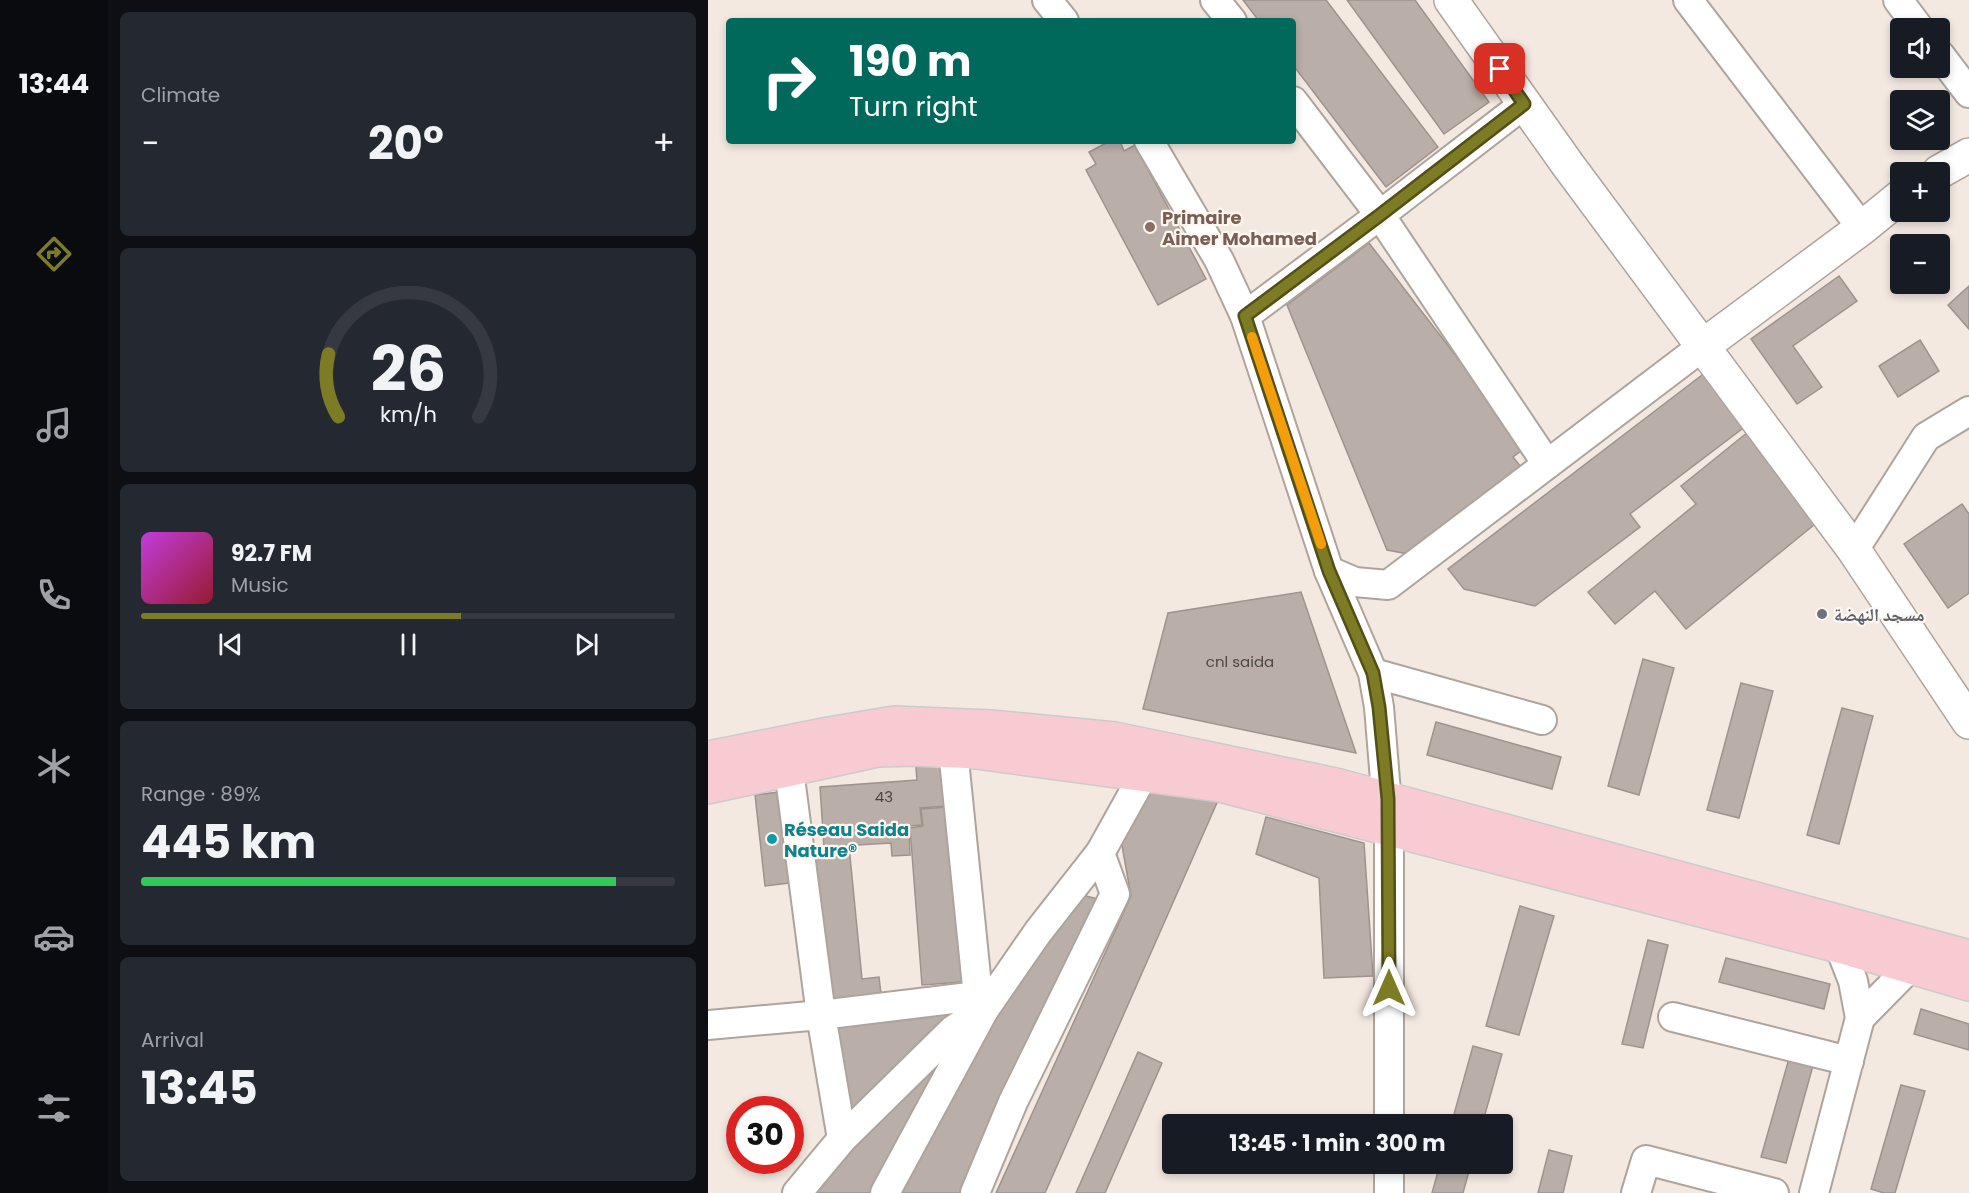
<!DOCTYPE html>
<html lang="en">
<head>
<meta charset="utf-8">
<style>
	body { margin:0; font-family:Poppins,"Noto Naskh Arabic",sans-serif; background:#242831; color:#f1f3f6; height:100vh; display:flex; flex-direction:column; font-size:22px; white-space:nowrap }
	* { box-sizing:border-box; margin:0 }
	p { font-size:20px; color:#9ea1a6 }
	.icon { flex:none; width:33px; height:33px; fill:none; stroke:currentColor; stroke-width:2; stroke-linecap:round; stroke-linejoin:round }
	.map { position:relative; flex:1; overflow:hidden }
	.details { display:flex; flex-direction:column; gap:12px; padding:12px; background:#0d0f14; width:600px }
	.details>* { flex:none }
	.hud { position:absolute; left:18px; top:18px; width:570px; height:126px; border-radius:6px; box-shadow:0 3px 9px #0003; background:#00695c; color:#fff; overflow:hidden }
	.controls { position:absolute; left:1182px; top:18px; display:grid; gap:12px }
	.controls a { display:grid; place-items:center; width:60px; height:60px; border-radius:6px; background:#171b24; box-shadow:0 3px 9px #0003; font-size:30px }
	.speed { position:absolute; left:18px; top:1096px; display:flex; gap:12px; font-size:30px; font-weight:700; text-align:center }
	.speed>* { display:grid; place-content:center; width:78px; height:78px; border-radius:50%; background:#171b24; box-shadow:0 3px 9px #0003; line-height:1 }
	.speed .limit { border:9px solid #d22; background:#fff; color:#111 }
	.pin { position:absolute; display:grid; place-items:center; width:51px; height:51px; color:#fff; margin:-26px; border-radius:12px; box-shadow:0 3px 9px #0006 }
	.me { position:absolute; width:66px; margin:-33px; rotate:0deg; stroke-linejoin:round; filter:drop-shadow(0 0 4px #0008) }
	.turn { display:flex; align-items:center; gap:21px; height:126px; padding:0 24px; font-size:27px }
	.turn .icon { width:78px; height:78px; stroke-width:2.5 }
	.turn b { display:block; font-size:42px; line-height:51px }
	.big { font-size:45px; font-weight:700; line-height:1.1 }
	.details .tile { flex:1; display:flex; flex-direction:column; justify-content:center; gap:9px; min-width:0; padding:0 21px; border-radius:9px; background:#242831 }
	.details .dial { align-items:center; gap:0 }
	.dial svg { height:156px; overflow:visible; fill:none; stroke:#363941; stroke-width:7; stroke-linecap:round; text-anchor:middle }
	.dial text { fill:#f1f3f6; stroke:none }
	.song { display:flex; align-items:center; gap:18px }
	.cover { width:72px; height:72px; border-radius:9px; background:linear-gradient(135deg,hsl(290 70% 55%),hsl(350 70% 35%)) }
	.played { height:6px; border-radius:3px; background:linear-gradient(90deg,#7d7b23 60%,#363941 60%) }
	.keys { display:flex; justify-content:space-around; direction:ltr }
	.heat { display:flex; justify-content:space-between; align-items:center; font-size:33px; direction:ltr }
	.charge { height:9px; border-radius:4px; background:linear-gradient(90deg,#34c759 89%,#363941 0) }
	.trip { position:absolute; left:454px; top:1114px; width:351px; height:60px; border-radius:6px; background:#171b24; box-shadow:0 3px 9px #0003; font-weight:700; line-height:60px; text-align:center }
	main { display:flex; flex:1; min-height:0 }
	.dock { display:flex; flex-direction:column; width:108px; justify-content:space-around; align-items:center; background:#090b0e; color:#9ea1a6 }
	.dock .icon { width:42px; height:42px }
	.dock .current { color:#7d7b23 }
	.dock b { font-size:27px; color:#f1f3f6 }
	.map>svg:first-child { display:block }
	.building { fill:#b9aea8; stroke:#9e938d; stroke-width:1.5 }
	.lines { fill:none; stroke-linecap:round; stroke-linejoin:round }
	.minor-casing { stroke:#ada49c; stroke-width:32 }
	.tertiary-casing { stroke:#ada49c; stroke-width:36 }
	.primary-casing { stroke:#cccbca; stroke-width:36 }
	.minor { stroke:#fff; stroke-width:28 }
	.tertiary { stroke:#fff; stroke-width:33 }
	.primary { stroke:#f8cbd3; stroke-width:33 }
	.route-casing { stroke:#515017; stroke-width:15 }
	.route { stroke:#7d7b23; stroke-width:10 }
	.slow { stroke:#f59e0b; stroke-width:10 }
	.education-dot { fill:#8d6e63; stroke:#fff7f0; stroke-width:2 }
	.worship-dot { fill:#6b7280; stroke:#fff7f0; stroke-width:2 }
	.culture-dot { fill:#0f9aa8; stroke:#fff7f0; stroke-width:2 }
	.labels { text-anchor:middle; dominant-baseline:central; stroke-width:4.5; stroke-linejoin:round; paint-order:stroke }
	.number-label { font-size:15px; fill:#4e4844 }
	.education-label { font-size:18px; font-weight:bold; fill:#785e54; stroke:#fff7f0; text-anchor:start }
	.worship-label { font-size:18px; font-weight:bold; fill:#5b616d; stroke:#fff7f0; text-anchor:start }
	.culture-label { font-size:18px; font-weight:bold; fill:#0d838f; stroke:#fff7f0; text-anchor:start }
</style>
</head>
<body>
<main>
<nav class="dock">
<b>13:44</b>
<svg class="icon current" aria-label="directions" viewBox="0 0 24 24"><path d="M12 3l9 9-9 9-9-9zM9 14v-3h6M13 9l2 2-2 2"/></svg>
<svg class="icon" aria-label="music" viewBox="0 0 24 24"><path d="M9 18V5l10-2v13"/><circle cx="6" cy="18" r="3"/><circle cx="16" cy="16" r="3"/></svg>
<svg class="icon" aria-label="phone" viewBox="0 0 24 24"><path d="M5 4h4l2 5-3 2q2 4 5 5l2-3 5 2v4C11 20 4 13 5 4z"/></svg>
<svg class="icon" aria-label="climate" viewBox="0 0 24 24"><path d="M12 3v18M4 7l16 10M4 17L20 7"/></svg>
<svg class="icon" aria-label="car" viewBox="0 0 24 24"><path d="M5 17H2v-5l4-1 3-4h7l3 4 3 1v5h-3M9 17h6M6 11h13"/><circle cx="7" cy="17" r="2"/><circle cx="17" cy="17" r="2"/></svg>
<svg class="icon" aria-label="filters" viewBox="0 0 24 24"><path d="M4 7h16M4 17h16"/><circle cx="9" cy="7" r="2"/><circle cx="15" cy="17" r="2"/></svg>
</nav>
<section class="details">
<div class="tile"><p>Climate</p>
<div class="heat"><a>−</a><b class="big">20°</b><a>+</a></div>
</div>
<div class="tile dial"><svg viewBox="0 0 100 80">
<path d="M14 69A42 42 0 1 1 86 69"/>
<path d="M14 69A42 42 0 0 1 9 37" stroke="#7d7b23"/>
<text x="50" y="56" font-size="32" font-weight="700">26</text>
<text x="50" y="72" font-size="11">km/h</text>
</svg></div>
<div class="tile">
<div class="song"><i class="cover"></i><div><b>92.7 FM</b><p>Music</p></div></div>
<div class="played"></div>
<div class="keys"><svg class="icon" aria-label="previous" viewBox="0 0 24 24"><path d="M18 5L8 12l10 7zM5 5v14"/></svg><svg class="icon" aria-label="pause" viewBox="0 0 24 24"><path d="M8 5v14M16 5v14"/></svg><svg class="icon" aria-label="next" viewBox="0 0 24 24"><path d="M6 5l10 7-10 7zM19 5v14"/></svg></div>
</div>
<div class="tile"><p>Range · 89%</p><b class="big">445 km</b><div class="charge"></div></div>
<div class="tile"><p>Arrival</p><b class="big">13:45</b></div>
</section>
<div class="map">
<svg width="1261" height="1193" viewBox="0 0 1261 1193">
	<rect width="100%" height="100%" fill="#f3e9e1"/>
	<!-- building -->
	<g class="building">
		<path d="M535,0H618L730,147L678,187L585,65V21H551Z"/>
		<path d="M639,0H707L781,102L736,134Z"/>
		<path d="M402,141H412L416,151L427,145L498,279L450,305L378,170L388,164L381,152Z"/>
		<path d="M661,243L818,447L805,457L813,467L700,554L679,550L579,305Z"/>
		<path d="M1131,276L1149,301L1085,346L1114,387L1089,404L1043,339Z"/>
		<path d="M1261,286V329L1240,305Z"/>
		<path d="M1212,340L1231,371L1190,397L1171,366Z"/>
		<path d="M998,372L1039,425L922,514L932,527L827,606L756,589L740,569Z"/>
		<path d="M1040,432L1112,520L978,629L947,591L907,624L880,592L988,504L973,486Z"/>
		<path d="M1254,504L1261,514V593L1240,608L1196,544Z"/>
		<path d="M593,592L648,753L435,709L460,613Z"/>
		<path d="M935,659L966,668L931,795L900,786Z"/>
		<path d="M1033,683L1065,691L1031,818L999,810Z"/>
		<path d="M1134,708L1165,716L1131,844L1099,835Z"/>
		<path d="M728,722L853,757L844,789L719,755Z"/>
		<path d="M236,755L240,806L212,808L214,825L201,826L202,855L184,856L183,843L116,847L112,787L209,780L207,757Z"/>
		<path d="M443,788L512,796L337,1193H288L423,896L413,840Z"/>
		<path d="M71,792L81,883L57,886L47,795Z"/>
		<path d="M240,807L254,982L214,985L202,828L215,826L213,809Z"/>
		<path d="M558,817L656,843L665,976L616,978L611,878L548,854Z"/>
		<path d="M141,846L154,979L171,977L173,994L120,999L105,850Z"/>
		<path d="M370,894L394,900L262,1193H194L318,954Z"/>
		<path d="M812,906L846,916L811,1035L778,1026Z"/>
		<path d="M940,940L960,945L935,1048L914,1044Z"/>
		<path d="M1018,958L1122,984L1116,1009L1011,982Z"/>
		<path d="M253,1009L138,1130L121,1021Z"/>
		<path d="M1213,1009L1261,1024V1050L1206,1034Z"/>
		<path d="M244,1038L173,1193H108L183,1105Z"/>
		<path d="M765,1046L794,1054L774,1125H743Z"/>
		<path d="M430,1052L454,1063L397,1193H368Z"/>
		<path d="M1082,1055L1106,1062L1078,1163L1053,1157Z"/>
		<path d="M1193,1085L1217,1091L1187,1193H1176L1163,1189Z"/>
		<path d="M841,1150L864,1156L855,1193H830Z"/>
		<path d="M732,1164H763L755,1193H724Z"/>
	</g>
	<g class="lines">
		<!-- minor casing -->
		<g class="minor-casing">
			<g id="minor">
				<path d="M339,0L356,21"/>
				<path d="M507,0L524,21"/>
				<path d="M980,0L1154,228"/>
				<path d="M1190,0L1211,28"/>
				<path d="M1232,55L1261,93"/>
				<path d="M585,101L672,215L839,464"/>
				<path d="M441,141L511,260L537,316L621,571L665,673L671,707L681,829V1125"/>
				<path d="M537,316L672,215L816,104"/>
				<path d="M1146,550L1218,437L1261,411"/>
				<path d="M621,571L647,582L680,585L995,346"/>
				<path d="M665,673L834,720"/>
				<path d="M81,770L113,1015L134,1139"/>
				<path d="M965,1017L1141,1061"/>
				<path d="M1152,1018L1206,963L1211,950"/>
				<path d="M0,1025L113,1015L270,996"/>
				<path d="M681,1164V1193"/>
				<path d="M89,1193L134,1139L245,1030L276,1010L330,932L392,853L446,756"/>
				<path d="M177,1193L276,1010L270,996L245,750L238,730"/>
				<path d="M267,1193L305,1102L407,894L392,853"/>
				<path d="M928,1193L938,1160L1066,1193"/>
				<path d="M1106,1193L1152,1018L1145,981L1129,940L1128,929"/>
			</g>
		</g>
		<!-- tertiary casing -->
		<g class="tertiary-casing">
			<g id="tertiary">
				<path d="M743,0L860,165L1146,550L1261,722"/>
				<path d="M1231,172L1261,155"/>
				<path d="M995,346L1154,228L1192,197"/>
			</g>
		</g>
		<!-- primary casing -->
		<g class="primary-casing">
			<g id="primary">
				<path d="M0,758L121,734L186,723L283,727L407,739L628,785L1261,957"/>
				<path d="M0,787L170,750L207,749L268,752L512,785L1131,946L1261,984"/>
			</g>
		</g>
		<!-- minor -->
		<use href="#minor" class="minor"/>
		<!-- tertiary -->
		<use href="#tertiary" class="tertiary"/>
		<!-- primary -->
		<use href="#primary" class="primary"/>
	</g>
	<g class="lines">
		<!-- route casing -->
		<g class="route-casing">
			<path id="route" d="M681,988L680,799L671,707L665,673L621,571L537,316L672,215L816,104L792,69"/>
		</g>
		<!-- route -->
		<use href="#route" class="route"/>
		<!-- slow -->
		<path class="slow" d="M544,337L613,544"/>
	</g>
	<!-- markers -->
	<circle class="education-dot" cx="442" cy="227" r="6"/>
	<circle class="worship-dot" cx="1114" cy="614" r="6"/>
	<circle class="culture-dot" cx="64" cy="839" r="6"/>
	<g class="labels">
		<!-- number labels -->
		<g class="number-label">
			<text x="532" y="661">cnl saida</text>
			<text x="176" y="796">43</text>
		</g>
		<!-- education labels -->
		<g class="education-label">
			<text x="454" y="217">Primaire<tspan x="454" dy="21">Aimer Mohamed</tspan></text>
		</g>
		<!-- worship labels -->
		<g class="worship-label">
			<text x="1126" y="614">مسجد النهضة</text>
		</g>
		<!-- culture labels -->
		<g class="culture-label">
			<text x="76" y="829">Réseau Saida<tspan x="76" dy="21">Nature®</tspan></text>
		</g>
	</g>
</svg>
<div class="controls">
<a><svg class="icon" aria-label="sound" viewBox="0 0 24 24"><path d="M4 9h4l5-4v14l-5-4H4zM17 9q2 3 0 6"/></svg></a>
<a><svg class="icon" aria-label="layers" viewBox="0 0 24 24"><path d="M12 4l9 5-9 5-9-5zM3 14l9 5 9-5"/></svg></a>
<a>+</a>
<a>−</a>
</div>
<div class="speed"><div class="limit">30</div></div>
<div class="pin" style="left:792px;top:69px;background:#d93025"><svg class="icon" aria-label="arrive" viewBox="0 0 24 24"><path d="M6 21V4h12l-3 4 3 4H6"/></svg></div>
<svg class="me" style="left:681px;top:988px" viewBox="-20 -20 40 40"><path d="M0-17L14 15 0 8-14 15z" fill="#7d7b23" stroke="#fff" stroke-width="4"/></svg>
<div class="trip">13:45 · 1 min · 300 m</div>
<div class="hud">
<div class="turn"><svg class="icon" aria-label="right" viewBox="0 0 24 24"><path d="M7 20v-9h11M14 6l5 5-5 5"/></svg><div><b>190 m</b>Turn right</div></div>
</div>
</div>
</main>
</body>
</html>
